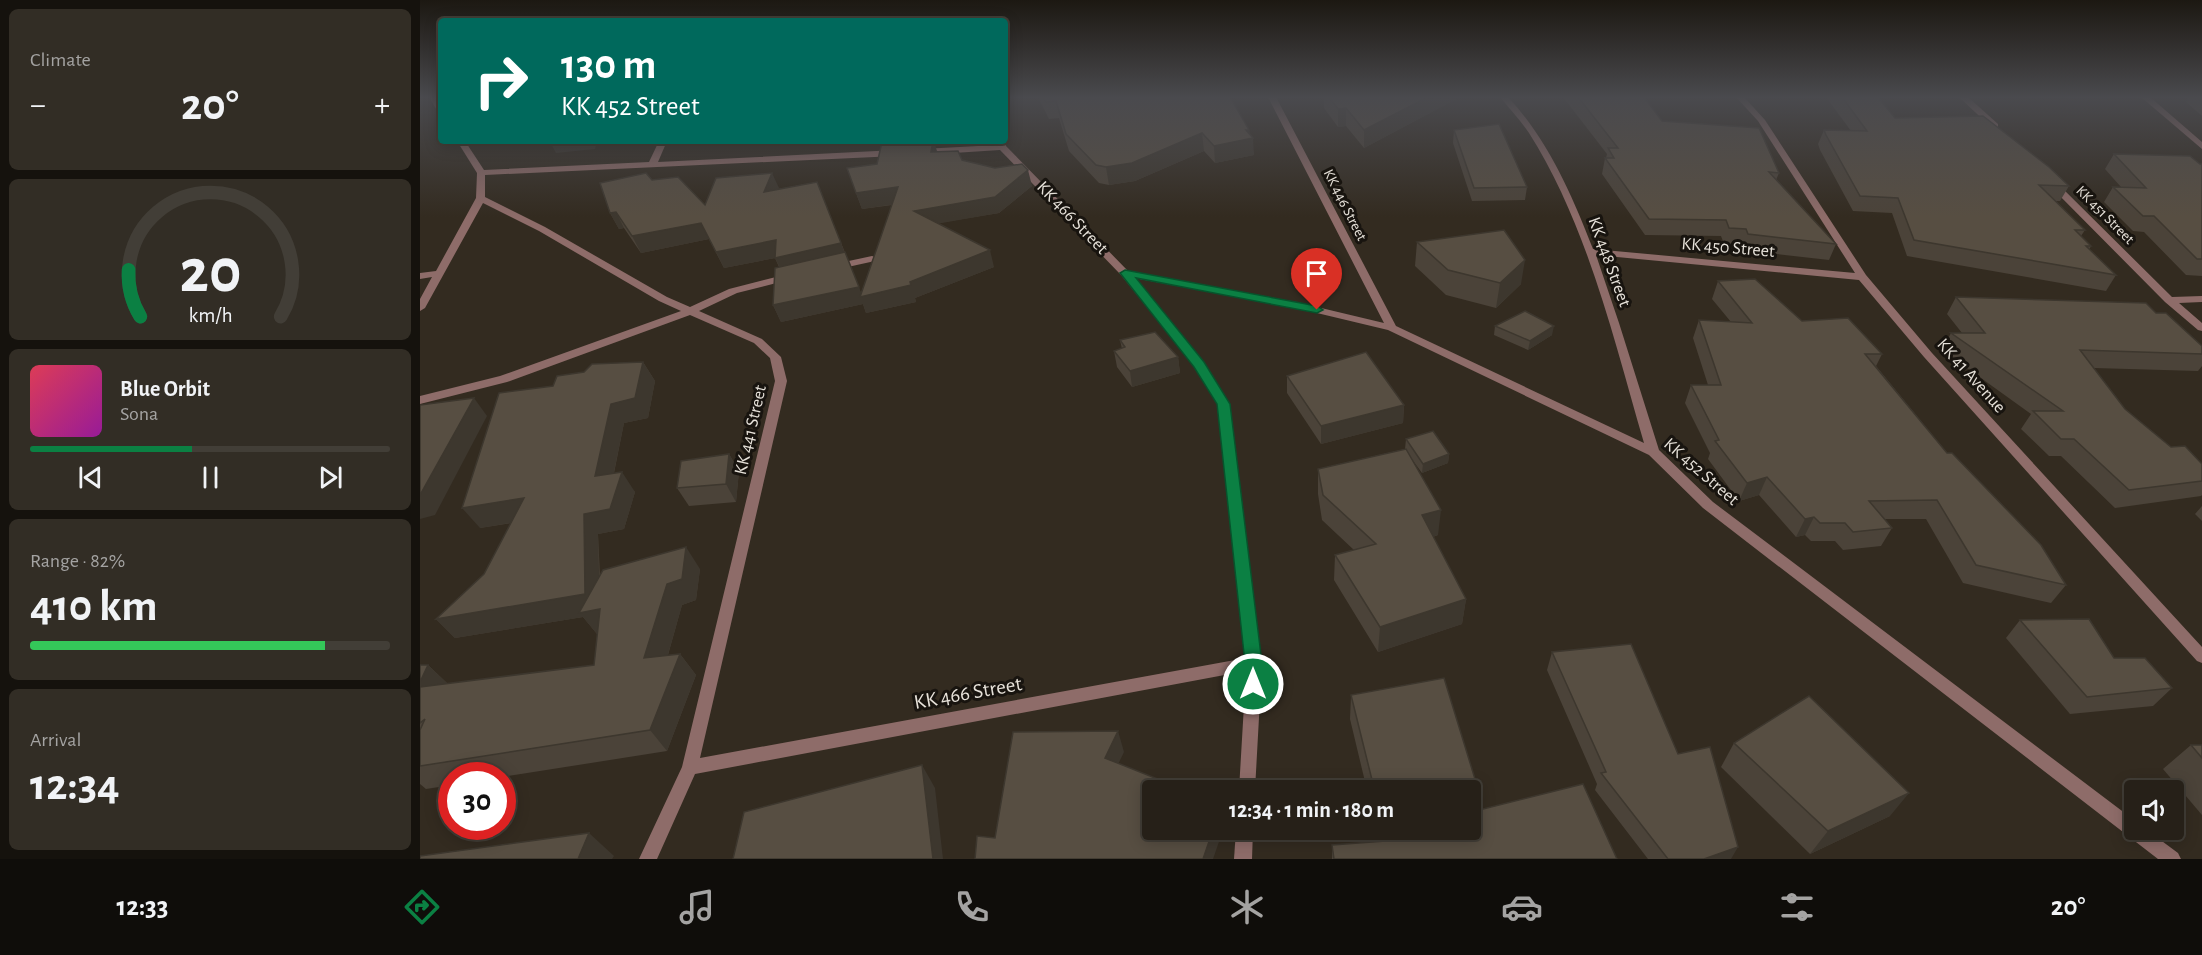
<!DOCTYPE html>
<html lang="en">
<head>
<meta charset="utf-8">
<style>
	body { margin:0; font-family:"Alegreya Sans",sans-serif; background:#322d25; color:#f1f3f6; height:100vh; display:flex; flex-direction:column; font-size:22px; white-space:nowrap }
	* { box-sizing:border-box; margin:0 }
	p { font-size:20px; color:#a4a3a2 }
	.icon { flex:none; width:33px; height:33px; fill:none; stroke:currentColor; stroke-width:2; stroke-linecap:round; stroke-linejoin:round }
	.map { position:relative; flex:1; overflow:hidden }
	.drawer { display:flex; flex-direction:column; gap:9px; padding:9px; background:#15120d; width:420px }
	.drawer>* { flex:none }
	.banner { position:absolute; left:18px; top:18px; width:570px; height:126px; border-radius:6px; box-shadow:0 3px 15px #0003,0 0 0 2px #423e37; background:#00695c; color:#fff; overflow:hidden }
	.buttons { position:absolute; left:1704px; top:780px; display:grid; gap:12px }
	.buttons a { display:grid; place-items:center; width:60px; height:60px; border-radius:6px; background:#262018; box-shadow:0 3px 15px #0003,0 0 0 2px #423e37; font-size:30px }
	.speed { position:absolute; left:18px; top:762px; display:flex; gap:12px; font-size:30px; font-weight:700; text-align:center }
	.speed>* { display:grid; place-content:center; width:78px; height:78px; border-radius:50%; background:#262018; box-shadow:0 3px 15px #0003,0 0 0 2px #423e37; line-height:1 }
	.speed .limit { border:9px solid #d22; background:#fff; color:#111 }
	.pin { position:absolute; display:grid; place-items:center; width:51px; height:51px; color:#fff; margin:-62px -26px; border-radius:50% 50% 50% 0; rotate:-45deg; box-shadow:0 0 6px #0007 }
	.pin .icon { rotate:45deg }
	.me { position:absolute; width:66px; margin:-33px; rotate:0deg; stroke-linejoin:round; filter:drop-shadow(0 0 4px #0008) }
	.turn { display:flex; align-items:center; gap:21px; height:126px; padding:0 24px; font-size:27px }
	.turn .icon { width:78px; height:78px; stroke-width:2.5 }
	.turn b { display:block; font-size:42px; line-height:51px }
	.big { font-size:45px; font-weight:700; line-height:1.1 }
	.drawer .widget { flex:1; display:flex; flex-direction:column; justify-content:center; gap:9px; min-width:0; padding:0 21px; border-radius:9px; background:#322d25 }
	.drawer .dial { align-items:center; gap:0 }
	.dial svg { height:156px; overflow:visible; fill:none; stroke:#423e37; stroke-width:7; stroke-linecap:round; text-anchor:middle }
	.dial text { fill:#f1f3f6; stroke:none }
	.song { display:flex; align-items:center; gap:18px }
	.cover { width:72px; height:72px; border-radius:9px; background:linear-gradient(135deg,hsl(350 70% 55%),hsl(300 70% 35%)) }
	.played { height:6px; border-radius:3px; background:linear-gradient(90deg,#0b8043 45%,#423e37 45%) }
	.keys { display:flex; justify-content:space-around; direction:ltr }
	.heat { display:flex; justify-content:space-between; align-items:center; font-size:33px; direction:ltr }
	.charge { height:9px; border-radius:4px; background:linear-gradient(90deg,#34c759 82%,#423e37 0) }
	.trip { position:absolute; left:722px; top:780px; width:339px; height:60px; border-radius:6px; background:#262018; box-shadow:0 3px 15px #0003,0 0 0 2px #423e37; font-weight:700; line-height:60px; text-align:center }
	.dock { display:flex; height:96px; justify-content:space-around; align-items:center; background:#0f0d0a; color:#a4a3a2 }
	.dock .icon { width:42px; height:42px }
	.dock .on { color:#0b8043 }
	.dock b { font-size:27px; color:#f1f3f6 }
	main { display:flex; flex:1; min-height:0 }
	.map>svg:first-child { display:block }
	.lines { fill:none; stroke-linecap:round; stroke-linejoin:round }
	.minor { fill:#8e6c69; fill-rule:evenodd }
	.wall { fill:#4b4339 }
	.shaded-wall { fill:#3d372e }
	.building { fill:#574e42; stroke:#3d372e; stroke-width:1.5 }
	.route { fill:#0b8043; stroke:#07532c; stroke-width:1.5 }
	.labels { text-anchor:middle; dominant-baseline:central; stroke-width:6; stroke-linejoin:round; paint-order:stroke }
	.far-street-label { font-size:15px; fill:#e7e2da; stroke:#18140f }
	.street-label { font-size:18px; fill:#e7e2da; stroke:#18140f }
	.near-street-label { font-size:21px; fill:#e7e2da; stroke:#18140f }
</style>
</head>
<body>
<main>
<section class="drawer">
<div class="widget"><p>Climate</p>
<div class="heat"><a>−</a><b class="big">20°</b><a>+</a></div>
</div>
<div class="widget dial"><svg viewBox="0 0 100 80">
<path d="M14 69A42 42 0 1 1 86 69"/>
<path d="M14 69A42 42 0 0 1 8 45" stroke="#0b8043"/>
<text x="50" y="56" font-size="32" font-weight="700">20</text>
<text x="50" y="72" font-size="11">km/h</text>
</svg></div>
<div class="widget">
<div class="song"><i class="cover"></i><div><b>Blue Orbit</b><p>Sona</p></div></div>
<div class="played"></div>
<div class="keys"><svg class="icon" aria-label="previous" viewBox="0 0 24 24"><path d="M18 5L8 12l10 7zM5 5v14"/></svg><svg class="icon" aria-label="pause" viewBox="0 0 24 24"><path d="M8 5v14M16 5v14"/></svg><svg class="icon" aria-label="next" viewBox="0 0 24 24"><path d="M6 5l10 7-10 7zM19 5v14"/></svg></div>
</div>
<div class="widget"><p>Range · 82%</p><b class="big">410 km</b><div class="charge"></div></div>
<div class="widget"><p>Arrival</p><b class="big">12:34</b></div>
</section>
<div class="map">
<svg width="1782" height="859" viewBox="0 0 1782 859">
	<rect width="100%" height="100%" fill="#332b20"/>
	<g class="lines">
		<!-- minor -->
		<g class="minor">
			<path d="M9,97H17L21,104V112H18Z"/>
			<path d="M848,97H856L976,326L1224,443C1194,340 1167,224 1109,133C1100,120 1090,109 1080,97H1088C1128,140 1152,195 1173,249L1435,273L1338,121L1316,97H1324L1345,120L1446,275L1512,353L1782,647V663L1777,661L1504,357L1439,280L1176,255L1199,323L1239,450L1293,502L1714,820V830H1727L1758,853L1761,859H1738L1283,508L1229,455L968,330L876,308L714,278L784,362L809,404L842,663L835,790H819L826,671L275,774L237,859H219L262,767L355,381L350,358L334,343L270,315L87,382L0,404V396L80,376L261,311L239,301L119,231L63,203L5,308L0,311V299L12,277L0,279V273L16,271L56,198L57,173L37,141H45L64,170L229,162L239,141H247L238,162L476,150L480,153L476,156L65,175V197L125,227L247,297L270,307L309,289L368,274L373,277L372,279L317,293L279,311L342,339L361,357L367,381L280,758L826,658L797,404L775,367L701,275L580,150L502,155L498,152L502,149L577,145V141H585L586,146L708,271L876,302L964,323Z"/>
			<path d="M1539,97H1548L1578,124V128H1572Z"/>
			<path d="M1721,97H1730L1782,142V149Z"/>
			<path d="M1634,182L1637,183L1752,297L1782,296V302L1759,303L1782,323V331L1778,330L1745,302L1631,187L1630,185Z"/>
			<path d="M452,256L455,257V261L414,270L409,267L410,265Z"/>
			<path d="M816,830H833L832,859H814Z"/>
		</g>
	</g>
	<!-- wall -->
	<g class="wall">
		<path d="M618,97H810L829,130L834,155L795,163L784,151L715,181L689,185L679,183L649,151L639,118L629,119Z"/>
		<path d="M904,97H1040L944,148L926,126L918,127L904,108Z"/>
		<path d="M1143,97H1224L1242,121L1359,173L1356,180L1416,244L1409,260L1322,250L1320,245L1304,244L1301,236L1225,235L1182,174L1185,158H1186L1187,154Z"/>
		<path d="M1406,97H1458L1475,118L1649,186L1640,201H1635L1665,230L1661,236L1671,246L1669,250L1696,275L1686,291L1487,256L1472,213L1433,211L1400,150L1398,144L1404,130L1431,131Z"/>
		<path d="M1769,97H1782V116L1766,102Z"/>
		<path d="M1034,130L1107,187L1105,200L1052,201L1033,143Z"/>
		<path d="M466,141H520L519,146H515L517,152L542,160L612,186L579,213L518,223L574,267L495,298L496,302L446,313L443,304L361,322L353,305L359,267L355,258L304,268L289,239L221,253L204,228L199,229L190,213L232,180L285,205L359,188L358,189L397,182L441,293L472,205L442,209L436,193L457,164L466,142Z"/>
		<path d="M1694,154L1782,164V276L1766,275L1724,232L1713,231L1684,202L1693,187H1701L1685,169Z"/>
		<path d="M997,242L1101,284L1076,308L1026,295L995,266Z"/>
		<path d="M1298,281L1382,321L1462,354L1456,366L1527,453L1646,585L1631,603L1543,583L1506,519H1464L1472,528L1461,546L1423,550L1415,541H1391L1385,535L1376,537L1339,495L1319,501L1288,459L1290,453L1265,403L1271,385H1288L1273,338L1279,320L1311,322L1292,299Z"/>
		<path d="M1536,297L1736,313L1782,346V366L1778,371L1674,368L1705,409L1751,447L1782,464V495L1781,496L1695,508L1641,456H1629L1601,429L1611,414L1522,350L1531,333H1542L1527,314Z"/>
		<path d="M1075,326L1132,335L1108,350L1074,335Z"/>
		<path d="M700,340L758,357L760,373L712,387L697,367L694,351L702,349Z"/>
		<path d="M223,362L235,381L228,418L204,423L194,473L215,492L204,529L178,534L180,577L280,569L276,600L262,605L248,655L260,654L276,675L247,751L82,777V776H32V785L6,789L0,784V665H8L28,684L174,665L178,634H177L163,617L35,638L16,619L64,574L91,523L60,528L133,386L164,372Z"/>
		<path d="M867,376L984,405L983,423L901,444L867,393Z"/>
		<path d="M986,439L1029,454L1028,463L1002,473L988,454L1018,535L1013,537L1046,599L1042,624L958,652L914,580L915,555L934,550L902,520L898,494V469L985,449Z"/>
		<path d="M309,454L319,471L316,502L269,506L257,488Z"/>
		<path d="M1782,506V521L1775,514Z"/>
		<path d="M1600,620L1694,658L1752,688L1733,706L1650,714L1586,638Z"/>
		<path d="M1132,652L1258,754L1311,859H1228L1175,790L1177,784L1127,670Z"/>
		<path d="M931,695L1055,779L1050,802V790H947L930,719Z"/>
		<path d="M1314,743L1470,816L1390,854L1301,767Z"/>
		<path d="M1771,745H1782V815L1743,769Z"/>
		<path d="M1051,812L1197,859H912V845L1046,835L1047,830H1050V816Z"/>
	</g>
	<!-- shaded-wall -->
	<g class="shaded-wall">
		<path d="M1008,97H1040L944,148V130Z"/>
		<path d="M926,108V126L918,127V109Z"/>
		<path d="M826,130H829V139L833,138L834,155L795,163L794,146Z"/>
		<path d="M782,133L784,151L715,181L689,185L686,167Z"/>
		<path d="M143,141H177L175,149L136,153L130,142Z"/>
		<path d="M513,141H514L518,155L511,152Z"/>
		<path d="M608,170L612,186L579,213L499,227L494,211Z"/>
		<path d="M352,173L359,188L351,208L344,192Z"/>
		<path d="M478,187L483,203L442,209L436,193Z"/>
		<path d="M196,212L204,228L199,229L190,213Z"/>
		<path d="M281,223L289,239L221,253L212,236Z"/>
		<path d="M356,240L421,243L427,259L363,274L355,258L304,268L296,252Z"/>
		<path d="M570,250L574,267L495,298L496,302L446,313L443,304L361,322L353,305L439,287L442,296L490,282Z"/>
		<path d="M1105,260L1101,284L1076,308L1080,283Z"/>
		<path d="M1134,326L1132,335L1108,350L1110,341Z"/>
		<path d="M758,357L760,373L712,387L710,371Z"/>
		<path d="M223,362L235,381L228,418L204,423L189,496L175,476L191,404Z"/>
		<path d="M54,398L67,416L15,515L0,519V495Z"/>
		<path d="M984,405L983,423L901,444V426Z"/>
		<path d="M309,454L319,471L316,502L306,484Z"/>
		<path d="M1029,454L1028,463L1002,473L1003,464Z"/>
		<path d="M202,472L215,492L204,529L178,534L180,609L197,630L177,634L163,617L35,638L16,619Z"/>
		<path d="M1347,477L1339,495L1319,501L1327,483Z"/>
		<path d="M104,498L119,518L60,528L42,508Z"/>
		<path d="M1021,510L1018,535L999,541L1002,515Z"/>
		<path d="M1394,517L1385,535L1376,537L1385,519Z"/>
		<path d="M266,547L280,569L276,600L262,605L241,679L224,658L247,584Z"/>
		<path d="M1046,599L1042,624L958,652L960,627Z"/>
		<path d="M260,654L276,675L247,751L230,730Z"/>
		<path d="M8,665L30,686L0,690V682Z"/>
		<path d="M698,731L704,752L691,779L685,758Z"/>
		<path d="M502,765L515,788L523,859H513Z"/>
		<path d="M1489,793L1470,816L1390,854L1408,831Z"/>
		<path d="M793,830H803L793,859H783Z"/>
		<path d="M169,833L194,856L192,859H158Z"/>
		<path d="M1318,847L1311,859H1284Z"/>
	</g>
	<!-- building -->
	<g class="building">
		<path d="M623,97H810L829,130H826L833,138L794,146L782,133L712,163L686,167L676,165L646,134L636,101L626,102Z"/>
		<path d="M909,97H1008L944,130L926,108L918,109Z"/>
		<path d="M1158,97H1224L1242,121L1339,128L1359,173L1349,172L1416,244L1328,234L1326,229L1309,228L1306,220L1229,219L1185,158H1194L1188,148H1198Z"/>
		<path d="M1422,97H1458L1475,118L1563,116L1629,167L1649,186L1619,185L1665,230H1655L1671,246H1666L1696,275L1494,240L1478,198L1440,196L1406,135L1404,130L1447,131Z"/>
		<path d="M1079,124L1107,187L1054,188L1034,130Z"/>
		<path d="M493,141H513L511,152L538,151L542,160L575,168L602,164L608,170L575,197L494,211L570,250L490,282L491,285L440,297L478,187L436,193L427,168L457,164L462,142Z"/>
		<path d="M1694,154L1770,156L1780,164H1782V259H1777L1734,216H1723L1693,187L1726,188Z"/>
		<path d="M226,173L232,180L258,177L285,205L296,178L352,173L344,192L397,182L421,243L355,258L356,240L296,252L281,223L212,236L196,212L190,213L180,183Z"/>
		<path d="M1084,230L1105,260L1080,283L1028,270L997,242Z"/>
		<path d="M425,252L439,287L353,305L355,268Z"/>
		<path d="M1335,279L1382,321L1428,318L1462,354H1445L1527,453H1532L1621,545L1646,585L1556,565L1517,500L1449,501L1472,528L1433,532L1425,523H1400L1394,517L1385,519L1347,477L1327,483L1295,441L1299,440L1271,385H1301L1279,320L1332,323L1298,281Z"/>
		<path d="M1536,297L1726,303L1736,313H1746L1782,346V354L1660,350L1705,409L1751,447L1765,446L1782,464V481L1709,490L1654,439H1641L1613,411H1643L1531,333H1565Z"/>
		<path d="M1105,311L1134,326L1110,341L1075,326Z"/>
		<path d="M735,332L758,357L710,371L694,351L705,347L700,340Z"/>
		<path d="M946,352L984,405L901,426L867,376Z"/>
		<path d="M223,362L215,398L191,404L175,476L202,472L190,509L164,514L165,594L16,619L64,574L104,498L42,508L79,393L133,386L137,376L164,372L172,364Z"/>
		<path d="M54,398L0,495V405Z"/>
		<path d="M1013,431L1029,454L1003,464L986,439Z"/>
		<path d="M986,449L1021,510L1002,515L1046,599L960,627L915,555L956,544L903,495L898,469Z"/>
		<path d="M309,454L306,484L257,488L261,461Z"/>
		<path d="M266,547L262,579L247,584L224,658L260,654L230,730L0,766V730L5,719L0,723V687L174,665L180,609L159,613L183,570Z"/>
		<path d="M1669,619L1694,658H1725L1752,688L1667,697L1600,620Z"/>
		<path d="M1211,644L1258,754L1290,747L1318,847L1284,859H1248L1181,773L1186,772L1132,652Z"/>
		<path d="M0,665H8L0,682Z"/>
		<path d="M1024,678L1055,779L954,788L931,695Z"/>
		<path d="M1389,696L1489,793L1408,831L1314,743Z"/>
		<path d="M698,731L685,758L765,790H732V830H793L783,859H555L557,836L575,838L593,732Z"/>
		<path d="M1771,745H1782V758Z"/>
		<path d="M502,765L513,859H313L324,812Z"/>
		<path d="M1163,784L1197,859H914L912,845L1058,834L1051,812Z"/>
		<path d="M169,833L158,859H0V856Z"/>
	</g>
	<!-- sky -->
	<linearGradient id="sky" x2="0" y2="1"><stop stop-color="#1c1812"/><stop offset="0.45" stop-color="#4a4a4e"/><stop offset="1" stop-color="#4a4a4e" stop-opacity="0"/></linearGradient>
	<rect width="1782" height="217" fill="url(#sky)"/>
	<!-- route -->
	<path class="route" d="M705,270L897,306L903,310L897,313L716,278L784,362L810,404L842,663L839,689L833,692L827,689L824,684L825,663L797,404L774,367L700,273Z"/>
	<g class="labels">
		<!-- far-street labels -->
		<g class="far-street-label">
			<text transform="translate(925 205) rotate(63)">KK 446 Street</text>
			<text transform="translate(1685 215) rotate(45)">KK 451 Street</text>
		</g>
		<!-- street labels -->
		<g class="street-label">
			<text transform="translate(652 218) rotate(46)">KK 466 Street</text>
			<text transform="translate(1308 248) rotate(5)">KK 450 Street</text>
			<text transform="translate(1189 262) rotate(70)">KK 448 Street</text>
			<text transform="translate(1551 376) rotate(48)">KK 41 Avenue</text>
			<text transform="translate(331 430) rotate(-77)">KK 441 Street</text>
			<text transform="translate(1281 472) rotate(41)">KK 452 Street</text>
		</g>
		<!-- near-street labels -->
		<g class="near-street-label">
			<text transform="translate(548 693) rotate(-10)">KK 466 Street</text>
		</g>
	</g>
</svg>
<div class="buttons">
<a><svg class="icon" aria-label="sound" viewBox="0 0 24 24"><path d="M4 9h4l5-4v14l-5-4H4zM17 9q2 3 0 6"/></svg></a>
</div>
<div class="speed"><div class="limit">30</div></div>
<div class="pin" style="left:897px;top:310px;background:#d93025"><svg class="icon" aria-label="arrive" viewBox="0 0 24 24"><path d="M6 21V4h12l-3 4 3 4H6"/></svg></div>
<svg class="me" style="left:833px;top:684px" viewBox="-20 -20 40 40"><circle r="17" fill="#0b8043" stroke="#fff" stroke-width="3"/><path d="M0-11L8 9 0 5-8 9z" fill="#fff"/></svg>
<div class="trip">12:34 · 1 min · 180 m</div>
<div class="banner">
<div class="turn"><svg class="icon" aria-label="right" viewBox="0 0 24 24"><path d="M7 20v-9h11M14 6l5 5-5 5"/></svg><div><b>130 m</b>KK 452 Street</div></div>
</div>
</div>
</main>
<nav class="dock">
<b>12:33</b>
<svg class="icon on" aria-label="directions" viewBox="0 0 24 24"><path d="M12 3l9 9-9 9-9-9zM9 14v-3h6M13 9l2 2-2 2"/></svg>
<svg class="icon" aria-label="music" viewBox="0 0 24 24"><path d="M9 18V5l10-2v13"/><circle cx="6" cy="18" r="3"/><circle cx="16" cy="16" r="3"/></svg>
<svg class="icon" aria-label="phone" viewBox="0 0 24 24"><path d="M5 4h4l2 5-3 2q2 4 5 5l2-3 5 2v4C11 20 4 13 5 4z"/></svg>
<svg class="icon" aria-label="climate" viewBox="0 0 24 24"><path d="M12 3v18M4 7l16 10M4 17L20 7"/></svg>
<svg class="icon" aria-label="car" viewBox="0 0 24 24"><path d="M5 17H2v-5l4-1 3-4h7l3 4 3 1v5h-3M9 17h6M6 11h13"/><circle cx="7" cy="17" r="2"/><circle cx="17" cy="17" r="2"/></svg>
<svg class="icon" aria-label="filters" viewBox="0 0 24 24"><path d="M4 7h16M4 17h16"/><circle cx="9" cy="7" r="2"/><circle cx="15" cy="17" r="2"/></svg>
<b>20°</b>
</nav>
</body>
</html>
